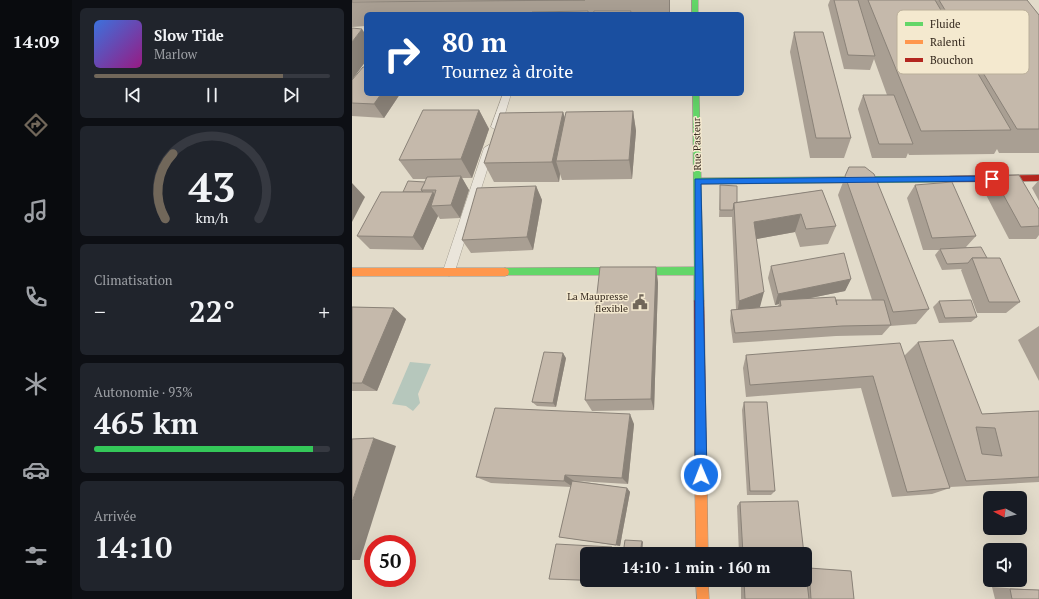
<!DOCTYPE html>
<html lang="fr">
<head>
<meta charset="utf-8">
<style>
	body { margin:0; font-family:"PT Serif",serif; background:#20242c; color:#f1f3f6; height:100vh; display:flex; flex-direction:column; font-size:15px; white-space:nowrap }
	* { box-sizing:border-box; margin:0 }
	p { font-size:13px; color:#9ea1a6 }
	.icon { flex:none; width:22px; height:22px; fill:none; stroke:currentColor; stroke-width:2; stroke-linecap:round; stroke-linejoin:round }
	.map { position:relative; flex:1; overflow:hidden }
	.details { display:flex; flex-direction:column; gap:8px; padding:8px; background:#0d0f14; width:280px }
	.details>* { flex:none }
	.guide { position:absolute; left:12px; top:12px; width:380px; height:84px; border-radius:6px; box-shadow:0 4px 16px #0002; background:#1a4fa0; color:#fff; overflow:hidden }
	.needle { width:26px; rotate:277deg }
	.tools { position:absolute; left:631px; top:491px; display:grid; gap:8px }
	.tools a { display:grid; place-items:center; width:44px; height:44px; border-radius:6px; background:#171b24; box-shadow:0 4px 16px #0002; font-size:20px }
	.speed { position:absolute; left:12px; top:535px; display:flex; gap:8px; font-size:20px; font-weight:700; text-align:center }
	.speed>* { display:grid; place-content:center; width:52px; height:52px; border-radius:50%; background:#171b24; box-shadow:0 4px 16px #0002; line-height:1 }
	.speed .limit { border:6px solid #d22; background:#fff; color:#111 }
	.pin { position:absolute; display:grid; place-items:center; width:34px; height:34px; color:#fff; margin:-17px; border-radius:8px; box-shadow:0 2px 6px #0006 }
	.me { position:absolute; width:44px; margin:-22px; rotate:359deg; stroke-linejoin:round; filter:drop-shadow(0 0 3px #0008) }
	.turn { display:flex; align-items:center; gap:14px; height:84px; padding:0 12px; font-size:18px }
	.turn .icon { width:52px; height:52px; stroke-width:2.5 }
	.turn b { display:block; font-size:28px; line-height:34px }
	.big { font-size:30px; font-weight:800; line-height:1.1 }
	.details .card { flex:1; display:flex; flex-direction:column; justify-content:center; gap:6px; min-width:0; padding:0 14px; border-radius:6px; background:#20242c }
	.details .dial { align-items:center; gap:0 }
	.dial svg { height:104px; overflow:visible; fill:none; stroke:#363941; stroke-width:7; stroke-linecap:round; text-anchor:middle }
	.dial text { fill:#f1f3f6; stroke:none }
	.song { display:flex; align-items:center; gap:12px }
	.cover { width:48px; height:48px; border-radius:6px; background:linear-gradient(135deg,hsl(220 70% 55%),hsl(310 70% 35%)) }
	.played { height:4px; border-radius:2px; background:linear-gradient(90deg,#71675a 80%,#363941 80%) }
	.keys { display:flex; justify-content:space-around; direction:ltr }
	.heat { display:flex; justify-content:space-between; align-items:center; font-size:22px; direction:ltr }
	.charge { height:6px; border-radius:3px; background:linear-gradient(90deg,#34c759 93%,#363941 0) }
	.trip { position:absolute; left:228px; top:547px; width:232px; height:40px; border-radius:6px; background:#171b24; box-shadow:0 4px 16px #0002; font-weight:800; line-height:40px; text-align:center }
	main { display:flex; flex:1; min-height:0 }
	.tab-bar { display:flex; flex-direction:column; width:72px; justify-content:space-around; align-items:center; background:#090b0e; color:#9ea1a6 }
	.tab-bar .icon { width:28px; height:28px }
	.tab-bar .current { color:#71675a }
	.tab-bar b { font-size:18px; color:#f1f3f6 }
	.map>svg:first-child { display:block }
	.water { fill:#b6c7bc }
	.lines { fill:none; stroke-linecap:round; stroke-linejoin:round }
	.lane-casing { stroke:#a7a093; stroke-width:1 }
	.fast-casing { stroke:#968f84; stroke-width:1 }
	.slow-casing { stroke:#968f84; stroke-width:1 }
	.jam-casing { stroke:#968f84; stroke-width:1 }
	.lane { fill:#eae5db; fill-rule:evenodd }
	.fast { fill:#63d668; fill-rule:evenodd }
	.slow { fill:#ff974d; fill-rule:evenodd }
	.jam { fill:#b3261e; fill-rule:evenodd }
	.wall { fill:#a99f93 }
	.shaded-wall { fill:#8a8278 }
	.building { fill:#c5b9ab; stroke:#8a8278; fill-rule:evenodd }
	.route { fill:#1a73e8; stroke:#114b97 }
	.labels { text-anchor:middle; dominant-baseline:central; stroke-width:3; stroke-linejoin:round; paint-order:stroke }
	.street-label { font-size:10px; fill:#34281d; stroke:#f4e9cf }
	.poi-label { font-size:10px; fill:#34281d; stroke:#f4e9cf; text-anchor:end }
	.key { fill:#f4e9cf; stroke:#baaf9a; stroke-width:1 }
	.key-label { font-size:11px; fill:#34281d }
</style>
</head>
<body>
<main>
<nav class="tab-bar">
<b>14:09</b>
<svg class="icon current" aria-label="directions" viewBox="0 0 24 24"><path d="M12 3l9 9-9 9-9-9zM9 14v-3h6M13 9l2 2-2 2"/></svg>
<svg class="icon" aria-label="music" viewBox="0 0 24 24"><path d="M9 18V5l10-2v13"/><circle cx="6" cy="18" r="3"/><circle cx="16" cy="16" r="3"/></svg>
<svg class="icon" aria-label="phone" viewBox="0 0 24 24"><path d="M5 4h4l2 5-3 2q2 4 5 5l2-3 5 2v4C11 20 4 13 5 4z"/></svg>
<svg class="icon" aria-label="climate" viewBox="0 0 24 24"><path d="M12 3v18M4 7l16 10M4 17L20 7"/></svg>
<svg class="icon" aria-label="car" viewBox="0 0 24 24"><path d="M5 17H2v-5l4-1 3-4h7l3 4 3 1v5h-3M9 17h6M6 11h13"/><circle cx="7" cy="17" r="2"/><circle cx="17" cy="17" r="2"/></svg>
<svg class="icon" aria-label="filters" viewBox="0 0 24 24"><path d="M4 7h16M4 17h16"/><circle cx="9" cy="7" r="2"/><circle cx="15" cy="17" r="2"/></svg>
</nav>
<section class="details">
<div class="card">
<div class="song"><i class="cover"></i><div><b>Slow Tide</b><p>Marlow</p></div></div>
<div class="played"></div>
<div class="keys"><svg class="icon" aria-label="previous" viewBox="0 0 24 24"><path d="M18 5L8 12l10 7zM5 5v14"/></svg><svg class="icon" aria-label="pause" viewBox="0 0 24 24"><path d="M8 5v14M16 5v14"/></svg><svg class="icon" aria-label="next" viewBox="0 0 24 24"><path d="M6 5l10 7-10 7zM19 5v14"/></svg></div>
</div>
<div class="card dial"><svg viewBox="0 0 100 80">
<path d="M14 69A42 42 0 1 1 86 69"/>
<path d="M14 69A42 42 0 0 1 20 19" stroke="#71675a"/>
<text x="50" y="56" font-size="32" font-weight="700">43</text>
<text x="50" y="72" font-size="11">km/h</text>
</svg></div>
<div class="card"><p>Climatisation</p>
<div class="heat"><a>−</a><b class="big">22°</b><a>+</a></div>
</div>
<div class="card"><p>Autonomie · 93%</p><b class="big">465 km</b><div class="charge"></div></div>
<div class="card"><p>Arrivée</p><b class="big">14:10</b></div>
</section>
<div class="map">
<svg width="687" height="599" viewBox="0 0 687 599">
	<rect width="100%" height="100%" fill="#e2dbca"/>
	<!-- water -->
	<path class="water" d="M58,362L79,364L66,394L68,403L61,411L54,406L40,404Z"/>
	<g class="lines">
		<!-- lane casing -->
		<g class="lane-casing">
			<g id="lane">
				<path d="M151,94H159L149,127L144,130L139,127Z"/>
				<path d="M137,145L142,148L103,271L101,274L97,276L93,274L91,271L132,148Z"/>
			</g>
		</g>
		<!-- fast casing -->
		<g class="fast-casing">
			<g id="fast">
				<rect x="340" y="0" width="6" height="14"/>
				<path d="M341,94H347L349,178L598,176L602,179L598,182L349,184L352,301L350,304L347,305L344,304L342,301V275H150L149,272L150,269L153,268L342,267Z"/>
			</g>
		</g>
		<!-- slow casing -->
		<g class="slow-casing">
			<g id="slow">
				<path d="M0,268H153L156,269L157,272L156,275L153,276H0Z"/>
				<path d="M349,482L353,484L355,488L356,554H344L343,488L345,484Z"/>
				<path d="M344,580H356L357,599H345Z"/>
			</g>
		</g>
		<!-- jam casing -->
		<g class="jam-casing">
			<g id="jam">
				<path d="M687,175V181L598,182L594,179L598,176Z"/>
				<path d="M347,297L350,298L352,301L355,488L353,492L349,494L345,492L343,488L342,301L344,298Z"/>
			</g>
		</g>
		<!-- lane -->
		<use href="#lane" class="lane"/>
		<!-- fast -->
		<use href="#fast" class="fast"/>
		<!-- slow -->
		<use href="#slow" class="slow"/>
		<!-- jam -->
		<use href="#jam" class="jam"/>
	</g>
	<!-- wall -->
	<g class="wall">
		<path d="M0,0H318V14H14V26L0,27Z"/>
		<path d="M478,0H675L687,15V153H647L645,149L642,154L557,155L556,153L554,158H520L506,109L511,95H535L522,59L518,70L492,69L476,5Z"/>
		<path d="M442,32L499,138L492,158H458L438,52Z"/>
		<path d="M48,94L32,118L0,116V103Z"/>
		<path d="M127,110L137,129L120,178H110L117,190L108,218L88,219L86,216L71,250L18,249L5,236L51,192L73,182L74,179H61L47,160Z"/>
		<path d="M281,111L284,131L280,179L210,180L208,174L207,182H142L132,163L211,112L213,118Z"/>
		<path d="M497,167L577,309L564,324L538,326L530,335L484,336L381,343L378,321L379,310L384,309L380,221V217H367L368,192L385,202L470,190L484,226L476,244L448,247L443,232L404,239L408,307L426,306L427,304L423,305L416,278L419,266L499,279L493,291L453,299L484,301V300H520L486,195Z"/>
		<path d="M641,176L687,209V235L684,239H657L631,189Z"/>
		<path d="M687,180V201L680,188Z"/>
		<path d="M563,185L624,236L614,247L635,258L668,302L654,313H625L609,270L610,269L590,270L583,255L587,250H571L555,198Z"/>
		<path d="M184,186L190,200L181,250L119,253L110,240Z"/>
		<path d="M304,267L306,283L302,410L240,411L233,400Z"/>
		<path d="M587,301L625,317L619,322L587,323L581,307Z"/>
		<path d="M0,307L42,308L54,319L25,391H0Z"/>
		<path d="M687,326V381L666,340Z"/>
		<path d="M566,342L630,414L687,411V482L598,487V488L580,494L540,497L509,388L394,397L391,368L394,355L552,356Z"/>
		<path d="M214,358L204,407L185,406L180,402Z"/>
		<path d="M392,402L423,491L419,495H395L390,410Z"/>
		<path d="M282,424L276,484L225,481L275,488L278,492L268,546L207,537L219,487L139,483L124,477Z"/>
		<path d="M388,502L452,554H387L385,506Z"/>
		<path d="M453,568L499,571L502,599H389V580H453Z"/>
		<path d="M640,587L687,590V599H643Z"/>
	</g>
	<!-- shaded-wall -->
	<g class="shaded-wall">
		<rect x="317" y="0" width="1" height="14"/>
		<path d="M10,29L14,35V54H12L14,57V61L0,80V42Z"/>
		<path d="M29,94H48L32,118L22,104Z"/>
		<path d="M127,110L137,129L120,178L109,159Z"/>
		<path d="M281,111L284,131L280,179L277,160Z"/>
		<path d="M211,112L217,132L204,161L208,174L207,182L200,162Z"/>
		<path d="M109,176L117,190L108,218L99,205Z"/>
		<path d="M0,183L13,197L0,222Z"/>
		<path d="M184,186L190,200L181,250L175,237Z"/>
		<path d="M81,192L90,205L79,206L86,216L71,250L61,237Z"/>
		<path d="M449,214L443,232L399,240L402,222Z"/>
		<path d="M304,267L306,283L302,410L299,399Z"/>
		<path d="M499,279L493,291L429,304L428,300L427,304L423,305L426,294Z"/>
		<path d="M412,292L408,307L385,316L387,301Z"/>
		<path d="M42,308L54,319L25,391L10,383Z"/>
		<path d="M211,353L214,358L204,407L201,403Z"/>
		<path d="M278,414L282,424L276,484L270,478Z"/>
		<path d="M22,438L44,446L8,560H0V502Z"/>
		<path d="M213,475L222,481L221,487L212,481Z"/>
		<path d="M275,488L278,492L268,546L264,545Z"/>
		<path d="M290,541L291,542L290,554H288Z"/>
		<path d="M260,547L264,548L263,554H259Z"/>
	</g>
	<!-- building -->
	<g class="building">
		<path d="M0,0H233L0,2Z"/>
		<path d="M482,0H506L523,56L496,55Z"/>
		<path d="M516,0H583L659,130L569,131Z"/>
		<path d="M587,0H675L687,15V129H665Z"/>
		<path d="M236,11V14H179L180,12Z"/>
		<path d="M242,11H279L278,14H241Z"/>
		<path d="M0,28L10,29L0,42Z"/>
		<path d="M442,32H471L499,138H464Z"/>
		<path d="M11,67H14V94H29L22,104L0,103V80Z"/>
		<path d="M511,95H542L561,144H527Z"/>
		<path d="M71,110H127L109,159L47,160Z"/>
		<path d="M281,111L277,160L204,161L214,112Z"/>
		<path d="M211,112L200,162L132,163L148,113Z"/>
		<path d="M497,167H513L522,174L577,309L541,312L493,176Z"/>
		<path d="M667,175L687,209V226L669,227L641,176Z"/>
		<path d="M109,176L99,205L79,206L84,190H69L75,177Z"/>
		<path d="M56,181L73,182L69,190L71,192H51Z"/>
		<path d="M600,182L624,236L580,238L563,185Z"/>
		<path d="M368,185L385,186V202L382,203L381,210H368Z"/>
		<path d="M184,186L175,237L110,240L125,188Z"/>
		<path d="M470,190L484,226L454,229L449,214L402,222L412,292L387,301L382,203Z"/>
		<path d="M29,192H81L61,237L5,236Z"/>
		<path d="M629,247L635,258H620L616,263L595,264L588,249Z"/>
		<path d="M492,253L499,279L426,294L419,266Z"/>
		<path d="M620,258H648L668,302H637Z"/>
		<path d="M248,267H304L299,399L233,400Z"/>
		<path d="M483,297L485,305L484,300H532L539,325L490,326L383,333L379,310L429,306L428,300Z"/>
		<path d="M619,300L625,317L593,318L587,301Z"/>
		<path d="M0,307L42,308L10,383H0Z"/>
		<path d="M601,340L630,414L687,411V477L614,481L566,342ZM624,427L643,428L650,456L630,454Z"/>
		<path d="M548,343L598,488L555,492L521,376L398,385L394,355Z"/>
		<path d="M192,352L211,353L201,403L180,402Z"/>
		<path d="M392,402H415L423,491H398Z"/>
		<path d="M143,408L278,414L270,478L213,475L212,481L124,477Z"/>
		<path d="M22,438L0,502V439Z"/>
		<path d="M220,481L275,488L264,545L207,537Z"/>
		<path d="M446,501L452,554H391L388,502Z"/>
		<path d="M273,540L290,541L288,554H271Z"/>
		<path d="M204,544L260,547L259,554H235V580H255V581L197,579Z"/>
		<path d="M453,566L457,599H393L392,580H453Z"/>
		<path d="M457,568L499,571L502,599H459Z"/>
		<rect x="266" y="580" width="23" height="1"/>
		<path d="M658,589L687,590V599H660Z"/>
	</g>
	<!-- route -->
	<path class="route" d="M640,176L644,179L640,181L349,184L355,475L353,479L349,481L345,479L343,475V179Z"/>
	<!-- icons -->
	<defs>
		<g id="civic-bare" transform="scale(1.2)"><path d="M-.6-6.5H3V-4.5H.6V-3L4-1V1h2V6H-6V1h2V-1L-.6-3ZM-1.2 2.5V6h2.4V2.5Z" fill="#71675a" stroke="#f4e9cf" stroke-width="2.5" paint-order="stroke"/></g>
	</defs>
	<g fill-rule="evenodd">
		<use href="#civic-bare" x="288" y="302"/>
	</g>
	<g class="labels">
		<!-- street labels -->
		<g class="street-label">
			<text transform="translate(345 144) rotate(-91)">Rue Pasteur</text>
		</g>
		<!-- poi labels -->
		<g class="poi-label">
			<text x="276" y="296">La Maupresse<tspan x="276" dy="12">flexible</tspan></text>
		</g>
	</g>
	<!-- legend -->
	<rect x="545" y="10" width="132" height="64" rx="6" class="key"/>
	<rect x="553" y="22" width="18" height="4" fill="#63d668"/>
	<rect x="553" y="40" width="18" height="4" fill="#ff974d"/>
	<rect x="553" y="58" width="18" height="4" fill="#b3261e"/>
	<g class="key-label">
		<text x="578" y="28">Fluide</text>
		<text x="578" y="46">Ralenti</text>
		<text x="578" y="64">Bouchon</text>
	</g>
</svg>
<div class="tools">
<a><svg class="needle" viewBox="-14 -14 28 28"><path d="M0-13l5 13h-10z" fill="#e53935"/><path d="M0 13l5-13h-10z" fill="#9ea1a6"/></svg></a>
<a><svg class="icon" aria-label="sound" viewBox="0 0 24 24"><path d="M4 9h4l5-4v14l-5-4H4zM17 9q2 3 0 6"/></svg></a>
</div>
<div class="speed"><div class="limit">50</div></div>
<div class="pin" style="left:640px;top:179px;background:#d93025"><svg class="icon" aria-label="arrive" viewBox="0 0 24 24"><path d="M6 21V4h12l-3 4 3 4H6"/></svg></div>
<svg class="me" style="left:349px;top:475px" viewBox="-20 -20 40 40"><circle r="17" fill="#1a73e8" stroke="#fff" stroke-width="3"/><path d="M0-11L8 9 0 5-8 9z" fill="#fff"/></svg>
<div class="trip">14:10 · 1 min · 160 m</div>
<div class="guide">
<div class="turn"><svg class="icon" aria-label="right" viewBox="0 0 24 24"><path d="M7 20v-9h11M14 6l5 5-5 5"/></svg><div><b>80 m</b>Tournez à droite</div></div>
</div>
</div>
</main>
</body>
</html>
